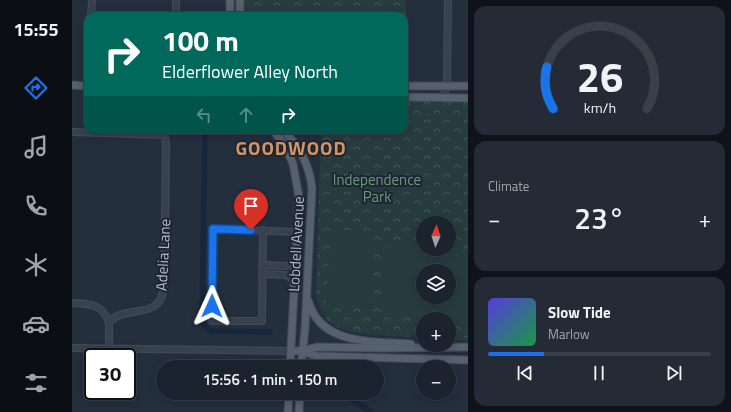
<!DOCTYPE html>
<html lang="en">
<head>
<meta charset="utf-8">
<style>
	body { margin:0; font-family:"Titillium Web",sans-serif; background:#242b36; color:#f1f3f6; height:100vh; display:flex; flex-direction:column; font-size:15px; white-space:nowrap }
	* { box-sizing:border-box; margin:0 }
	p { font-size:13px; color:#a0a4aa }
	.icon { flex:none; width:22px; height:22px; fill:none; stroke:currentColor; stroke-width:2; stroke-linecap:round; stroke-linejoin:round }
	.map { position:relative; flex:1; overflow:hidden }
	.panel { display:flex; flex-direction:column; gap:6px; padding:6px; background:#0f1319; width:263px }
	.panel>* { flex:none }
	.guide { position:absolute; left:12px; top:12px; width:324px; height:122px; border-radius:12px; box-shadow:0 2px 10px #0003,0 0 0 1px #39404a; background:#00695c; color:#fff; overflow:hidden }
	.needle { width:26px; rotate:3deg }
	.tools { position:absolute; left:344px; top:216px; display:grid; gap:8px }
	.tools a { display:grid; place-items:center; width:40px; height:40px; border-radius:50%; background:#1b232e; box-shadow:0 2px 10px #0003,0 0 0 1px #39404a; font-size:20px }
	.speed { position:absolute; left:12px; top:348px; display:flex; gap:8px; font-size:20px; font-weight:700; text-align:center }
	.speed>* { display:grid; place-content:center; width:52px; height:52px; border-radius:50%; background:#1b232e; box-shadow:0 2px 10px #0003,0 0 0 1px #39404a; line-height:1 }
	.speed .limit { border:2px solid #111; border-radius:6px; background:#fff; color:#111 }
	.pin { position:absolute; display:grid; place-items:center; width:34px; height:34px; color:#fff; margin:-41px -17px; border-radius:50% 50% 50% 0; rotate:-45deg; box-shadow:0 0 4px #0007 }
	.pin .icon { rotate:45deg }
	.me { position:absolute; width:44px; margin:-22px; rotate:1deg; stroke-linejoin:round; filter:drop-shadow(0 0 3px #0008) }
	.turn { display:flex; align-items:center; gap:14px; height:84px; padding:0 12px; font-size:18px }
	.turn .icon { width:52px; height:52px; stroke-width:2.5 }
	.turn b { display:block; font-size:28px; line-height:34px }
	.lanes { display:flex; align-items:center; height:38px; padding:0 12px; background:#0003; justify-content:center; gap:20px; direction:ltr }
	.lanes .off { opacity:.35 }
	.big { font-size:30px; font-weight:600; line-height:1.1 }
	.panel .tile { flex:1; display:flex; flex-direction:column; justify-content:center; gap:6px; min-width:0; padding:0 14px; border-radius:12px; background:#242b36 }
	.panel .dial { align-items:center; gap:0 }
	.dial svg { height:104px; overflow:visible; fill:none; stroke:#39404a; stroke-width:7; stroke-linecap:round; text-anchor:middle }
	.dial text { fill:#f1f3f6; stroke:none }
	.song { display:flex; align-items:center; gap:12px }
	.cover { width:48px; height:48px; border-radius:6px; background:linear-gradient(135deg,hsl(250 70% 55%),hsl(140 70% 35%)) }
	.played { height:4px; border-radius:2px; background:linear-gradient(90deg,#1a73e8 25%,#39404a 25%) }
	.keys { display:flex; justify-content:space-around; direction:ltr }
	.heat { display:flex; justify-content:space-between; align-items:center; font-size:22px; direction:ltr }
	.trip { position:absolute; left:84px; top:360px; width:228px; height:40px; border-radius:20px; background:#1b232e; box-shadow:0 2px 10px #0003,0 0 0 1px #39404a; font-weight:600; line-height:40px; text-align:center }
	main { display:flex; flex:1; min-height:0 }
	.tab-bar { display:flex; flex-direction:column; width:72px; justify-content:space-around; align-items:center; background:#0b0e12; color:#a0a4aa }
	.tab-bar .icon { width:28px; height:28px }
	.tab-bar .on { color:#1a73e8 }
	.tab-bar b { font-size:18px; color:#f1f3f6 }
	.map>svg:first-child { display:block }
	.forest { fill:url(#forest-crowns); fill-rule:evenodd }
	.garden { fill:#263c3f }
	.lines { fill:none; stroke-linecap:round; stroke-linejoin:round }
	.canal { stroke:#17263c; stroke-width:5.5 }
	.minor-casing { stroke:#414a57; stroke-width:8 }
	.major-casing { stroke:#414a57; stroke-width:9 }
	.minor { stroke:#38414e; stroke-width:5.5 }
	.major { stroke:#56606e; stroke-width:7 }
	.route-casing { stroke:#114b97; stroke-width:10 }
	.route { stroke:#1a73e8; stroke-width:7 }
	.labels { text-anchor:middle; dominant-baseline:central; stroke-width:4; stroke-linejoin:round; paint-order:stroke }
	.park-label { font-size:15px; fill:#6b9a76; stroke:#1d2633 }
	.street-label { font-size:15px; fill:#b4bcc9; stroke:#1d2633 }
	.district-label { font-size:19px; font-weight:bold; letter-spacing:1px; fill:#d59563; stroke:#1d2633 }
</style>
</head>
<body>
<main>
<nav class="tab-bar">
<b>15:55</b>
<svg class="icon on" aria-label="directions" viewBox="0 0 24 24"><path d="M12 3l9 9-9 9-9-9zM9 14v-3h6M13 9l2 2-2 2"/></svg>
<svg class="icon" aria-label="music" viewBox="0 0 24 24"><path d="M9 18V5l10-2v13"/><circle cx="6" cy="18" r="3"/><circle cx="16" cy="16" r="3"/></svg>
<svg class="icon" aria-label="phone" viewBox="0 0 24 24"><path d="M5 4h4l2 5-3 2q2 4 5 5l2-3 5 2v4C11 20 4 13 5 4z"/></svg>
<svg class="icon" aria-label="climate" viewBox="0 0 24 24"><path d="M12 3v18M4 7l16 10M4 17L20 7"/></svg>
<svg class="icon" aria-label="car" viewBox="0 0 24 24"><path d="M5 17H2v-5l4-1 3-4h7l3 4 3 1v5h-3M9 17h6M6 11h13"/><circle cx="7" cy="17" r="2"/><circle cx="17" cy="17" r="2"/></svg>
<svg class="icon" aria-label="filters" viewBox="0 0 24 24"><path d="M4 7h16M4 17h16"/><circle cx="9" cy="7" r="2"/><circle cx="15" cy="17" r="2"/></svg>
</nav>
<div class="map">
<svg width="396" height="412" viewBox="0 0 396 412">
	<defs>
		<pattern id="forest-crowns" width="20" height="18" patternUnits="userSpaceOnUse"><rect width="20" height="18" fill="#263c3f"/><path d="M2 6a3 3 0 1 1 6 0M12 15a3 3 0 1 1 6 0" fill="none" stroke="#435659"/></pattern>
	</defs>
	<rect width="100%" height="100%" fill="#242f3e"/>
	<!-- forest -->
	<g class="forest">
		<path d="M169,0H334L332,78V16H169Z"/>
		<path d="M332,100L396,101V341L377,339V319H351V337C329,336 277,337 260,324C251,317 247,306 244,295L249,130H332ZM351,223H377V249H351ZM351,271H377V297H351Z"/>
	</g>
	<!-- garden -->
	<g class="garden">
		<path d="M260,229L301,232L297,306L254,303Z"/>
		<path d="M313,244L351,246V249H356L355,271H351V297H354V318L309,315Z"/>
		<path d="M366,254L396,256V321L363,319L364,297H377V271H365Z"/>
	</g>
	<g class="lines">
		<!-- canal -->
		<g class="canal">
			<path d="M133,130L130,317L132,326L139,331L198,332"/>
			<path d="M271,393L299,412"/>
		</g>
		<!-- minor casing -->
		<g class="minor-casing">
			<g id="minor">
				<path d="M19,16L20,0"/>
				<path d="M104,16V0"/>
				<path d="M371,98L375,85L376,0"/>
				<path d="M0,132L91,135"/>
				<path d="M191,230L190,321H140L141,229L226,232"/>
				<path d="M190,265L215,266L224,263"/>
				<path d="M190,274L214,275L223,281"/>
				<path d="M0,303C18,304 30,304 37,322C56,303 89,322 92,286L94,144L92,130"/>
				<path d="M0,348L219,351"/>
				<path d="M37,348V322"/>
			</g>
		</g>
		<!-- major casing -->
		<g class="major-casing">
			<g id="major">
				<path d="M158,16V0"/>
				<path d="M168,16V0"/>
				<path d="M0,85L16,86"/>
				<path d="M332,86H396"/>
				<path d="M332,97L396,98"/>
				<path d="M201,130L214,147L221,164L227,197L218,367"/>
				<path d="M211,130C228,147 237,164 240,188L233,329L229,367"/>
				<path d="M236,300C248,346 301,341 339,344"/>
				<path d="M219,351H230L245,347L312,348L396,347"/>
				<path d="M230,351L244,356L396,360"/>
				<path d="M216,412L217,393"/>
				<path d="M227,412L228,393"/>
			</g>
		</g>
		<!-- minor -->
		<use href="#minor" class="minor"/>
		<!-- major -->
		<use href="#major" class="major"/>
	</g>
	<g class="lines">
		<!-- route casing -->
		<g class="route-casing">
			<path id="route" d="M140,306L141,229L179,230"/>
		</g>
		<!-- route -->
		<use href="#route" class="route"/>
	</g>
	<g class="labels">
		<!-- park labels -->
		<g class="park-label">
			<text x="305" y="179">Independence<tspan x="305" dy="17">Park</tspan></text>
		</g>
		<!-- street labels -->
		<g class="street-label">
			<text transform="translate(224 244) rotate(-87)">Lobdell Avenue</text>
			<text transform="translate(91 255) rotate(-87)">Adelia Lane</text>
		</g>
		<!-- district labels -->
		<g class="district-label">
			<text x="219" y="147">GOODWOOD</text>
		</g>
	</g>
</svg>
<div class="tools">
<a><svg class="needle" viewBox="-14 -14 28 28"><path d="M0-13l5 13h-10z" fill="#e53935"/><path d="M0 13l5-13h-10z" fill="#a0a4aa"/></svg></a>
<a><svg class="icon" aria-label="layers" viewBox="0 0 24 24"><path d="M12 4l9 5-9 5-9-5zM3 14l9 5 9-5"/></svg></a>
<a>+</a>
<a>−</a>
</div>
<div class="speed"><div class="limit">30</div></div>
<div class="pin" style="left:179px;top:230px;background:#d93025"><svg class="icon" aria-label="arrive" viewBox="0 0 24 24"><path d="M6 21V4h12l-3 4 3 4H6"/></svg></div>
<svg class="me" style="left:140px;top:306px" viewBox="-20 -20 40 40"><path d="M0-17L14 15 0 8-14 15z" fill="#1a73e8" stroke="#fff" stroke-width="4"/></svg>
<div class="trip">15:56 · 1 min · 150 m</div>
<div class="guide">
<div class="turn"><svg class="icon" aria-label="right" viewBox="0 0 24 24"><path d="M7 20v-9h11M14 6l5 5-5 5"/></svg><div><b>100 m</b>Elderflower Alley North</div></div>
<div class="lanes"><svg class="icon off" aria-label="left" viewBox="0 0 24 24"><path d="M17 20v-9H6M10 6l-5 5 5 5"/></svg><svg class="icon off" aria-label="ahead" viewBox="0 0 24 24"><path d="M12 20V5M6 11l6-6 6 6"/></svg><svg class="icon" aria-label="right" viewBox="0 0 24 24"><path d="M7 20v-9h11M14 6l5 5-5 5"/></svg></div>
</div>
</div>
<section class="panel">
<div class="tile dial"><svg viewBox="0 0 100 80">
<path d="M14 69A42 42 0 1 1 86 69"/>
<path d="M14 69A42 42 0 0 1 9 37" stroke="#1a73e8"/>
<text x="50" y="56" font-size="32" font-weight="700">26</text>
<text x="50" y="72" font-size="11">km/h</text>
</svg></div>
<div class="tile"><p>Climate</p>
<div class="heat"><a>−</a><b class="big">23°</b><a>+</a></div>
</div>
<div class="tile">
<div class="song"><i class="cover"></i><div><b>Slow Tide</b><p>Marlow</p></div></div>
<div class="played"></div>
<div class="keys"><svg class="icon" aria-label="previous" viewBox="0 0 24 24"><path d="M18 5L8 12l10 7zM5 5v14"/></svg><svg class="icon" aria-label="pause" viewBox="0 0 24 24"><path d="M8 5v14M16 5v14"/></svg><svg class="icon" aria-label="next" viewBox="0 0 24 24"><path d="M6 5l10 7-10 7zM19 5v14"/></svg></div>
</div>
</section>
</main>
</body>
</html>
